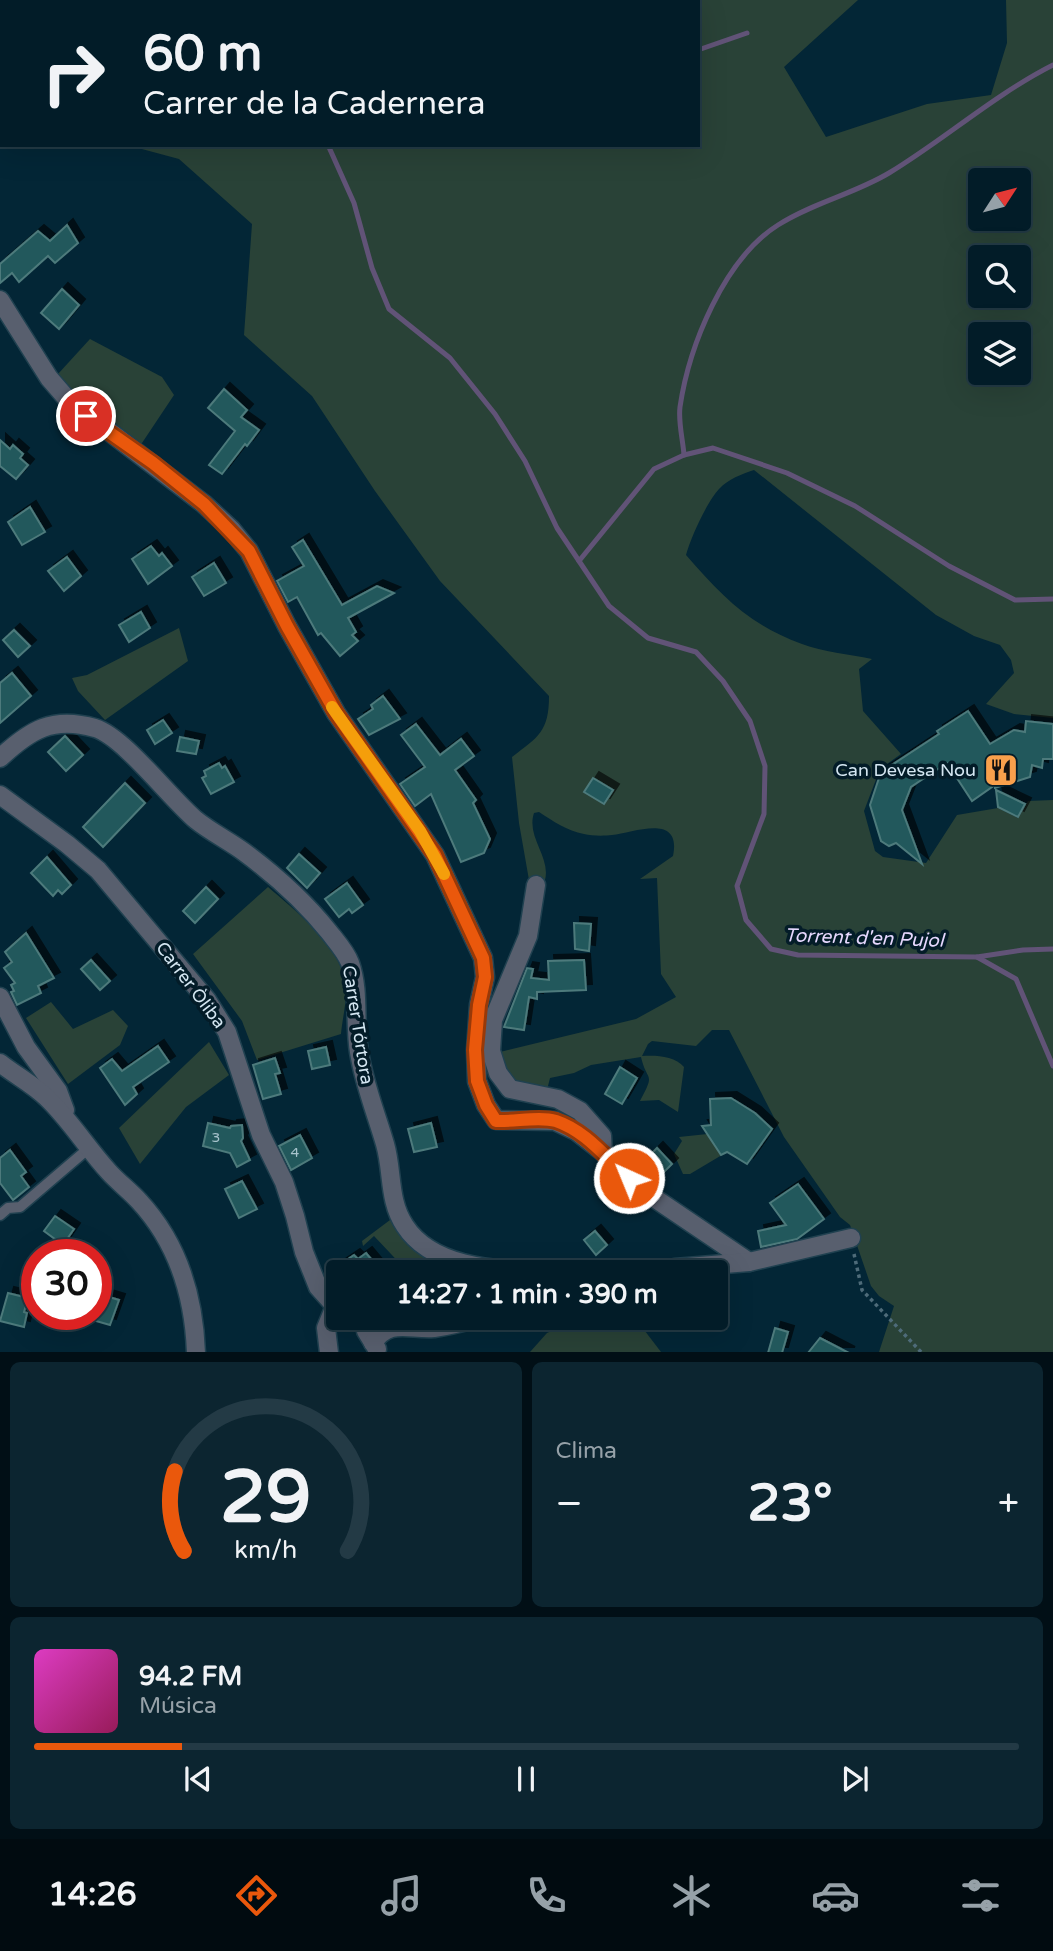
<!DOCTYPE html>
<html lang="es">
<head>
<meta charset="utf-8">
<style>
	body { margin:0; font-family:"Varela Round",sans-serif; background:#0c2530; color:#f1f3f6; height:100vh; display:flex; flex-direction:column; font-size:26px; white-space:nowrap }
	* { box-sizing:border-box; margin:0 }
	p { font-size:23px; color:#96a1a8 }
	.icon { flex:none; width:38px; height:38px; fill:none; stroke:currentColor; stroke-width:2; stroke-linecap:round; stroke-linejoin:round }
	.map { position:relative; height:1352px; overflow:hidden }
	.drawer { display:flex; flex-direction:column; gap:10px; padding:10px; background:#010f16; flex:1 }
	.drawer>* { flex:none }
	.hud { position:absolute; left:0px; top:0px; width:700px; height:147px; box-shadow:0 7px 28px #0002,0 0 0 2px #233a45; background:#021c28; color:#f1f3f6; overflow:hidden }
	.needle { width:46px; rotate:54deg }
	.fabs { position:absolute; left:968px; top:168px; display:grid; gap:14px }
	.fabs a { display:grid; place-items:center; width:63px; height:63px; border-radius:7px; background:#021c28; box-shadow:0 7px 28px #0002,0 0 0 2px #233a45; font-size:35px }
	.speed { position:absolute; left:21px; top:1239px; display:flex; gap:14px; font-size:35px; font-weight:700; text-align:center }
	.speed>* { display:grid; place-content:center; width:91px; height:91px; border-radius:50%; background:#021c28; box-shadow:0 7px 28px #0002,0 0 0 2px #233a45; line-height:1 }
	.speed .limit { border:10px solid #d22; background:#fff; color:#111 }
	.pin { position:absolute; display:grid; place-items:center; width:60px; height:60px; color:#fff; margin:-30px; border:4px solid #fff; border-radius:50%; box-shadow:0 2px 7px #0007 }
	.me { position:absolute; width:77px; margin:-38px; rotate:316deg; stroke-linejoin:round; filter:drop-shadow(0 0 5px #0008) }
	.turn { display:flex; align-items:center; gap:24px; height:147px; padding:0 28px; font-size:32px }
	.turn .icon { width:91px; height:91px; stroke-width:2.5 }
	.turn b { display:block; font-size:49px; line-height:60px }
	.big { font-size:52px; font-weight:800; line-height:1.1 }
	.drawer .card { flex:1; display:flex; flex-direction:column; justify-content:center; gap:10px; min-width:0; padding:0 24px; border-radius:10px; background:#0c2530 }
	.drawer .dial { align-items:center; gap:0 }
	.dial svg { height:182px; overflow:visible; fill:none; stroke:#233a45; stroke-width:7; stroke-linecap:round; text-anchor:middle }
	.dial text { fill:#f1f3f6; stroke:none }
	.song { display:flex; align-items:center; gap:21px }
	.cover { width:84px; height:84px; border-radius:10px; background:linear-gradient(135deg,hsl(310 70% 55%),hsl(330 70% 35%)) }
	.played { height:7px; border-radius:4px; background:linear-gradient(90deg,#ea580c 15%,#233a45 15%) }
	.keys { display:flex; justify-content:space-around; direction:ltr }
	.heat { display:flex; justify-content:space-between; align-items:center; font-size:38px; direction:ltr }
	.drawer .tiles { flex:1; display:grid; gap:10px; grid-template-columns:1fr 1fr }
	.card:last-child { grid-column:span 2 }
	.trip { position:absolute; left:326px; top:1260px; width:402px; height:70px; border-radius:7px; background:#021c28; box-shadow:0 7px 28px #0002,0 0 0 2px #233a45; font-weight:800; line-height:70px; text-align:center }
	.tab-bar { display:flex; height:112px; justify-content:space-around; align-items:center; background:#010b10; color:#96a1a8 }
	.tab-bar .icon { width:49px; height:49px }
	.tab-bar .on { color:#ea580c }
	.tab-bar b { font-size:32px; color:#f1f3f6 }
	.map>svg:first-child { display:block }
	.green { fill:#294237; fill-rule:evenodd }
	.lines { fill:none; stroke-linecap:round; stroke-linejoin:round }
	.stream { stroke:#615377; stroke-width:5 }
	.building { fill:#21595c; stroke:#4d7a7b; stroke-width:2; filter:url(#shadow) }
	.lane-casing { stroke:#204150; stroke-width:13 }
	.street-casing { stroke:#204150; stroke-width:21 }
	.path { stroke:#4e6b79; stroke-width:3.5; stroke-dasharray:3.5 3.5; stroke-linecap:butt }
	.lane { stroke:#585f6e; stroke-width:10 }
	.street { stroke:#585f6e; stroke-width:18 }
	.route-casing { stroke:#983908; stroke-width:18 }
	.route { stroke:#ea580c; stroke-width:12 }
	.slow { stroke:#f59e0b; stroke-width:12 }
	.labels { text-anchor:middle; dominant-baseline:central; stroke-width:7; stroke-linejoin:round; paint-order:stroke }
	.number-label { font-size:14px; fill:#a7c3cc }
	.poi-label { font-size:18px; fill:#d4e6f1; stroke:#031c28; text-anchor:end }
	.street-label { font-size:18px; fill:#d4e6f1; stroke:#031c28 }
	.water-label { font-size:19px; font-style:italic; fill:#e6d8fe; stroke:#031c28 }
</style>
</head>
<body>
<div class="map">
<svg width="1053" height="1353" viewBox="0 0 1053 1353">
	<defs>
		<filter id="shadow"><feDropShadow dx="6" dy="-6" stdDeviation="0" flood-color="#0009"/></filter>
	</defs>
	<rect width="100%" height="100%" fill="#032636"/>
	<!-- green -->
	<g class="green">
		<path d="M654,0H858L784,67L826,137L927,104L991,95L1007,43L1006,0H1053V718L1014,714L986,704L1014,673L1011,660L1000,645L974,636L936,615L754,470C742,474 728,479 719,489C707,502 691,537 686,555C722,596 748,624 802,644C823,652 849,654 872,659L859,669L863,711L901,754L880,769L864,811L875,851L883,857L926,863L957,815L998,808L1018,818L1028,801L1053,800V1352H879L894,1306L879,1296L871,1286L850,1225L840,1217L784,1137L729,1030H712L696,1046L652,1041L648,1044L642,1056C656,1055 675,1056 684,1067L678,1112L659,1100L640,1101C656,1071 647,1083 641,1057L591,1065L574,1073L550,1078L547,1090L519,1083L509,1079L500,1052L636,1019L676,997L661,974L657,878L640,879L673,856C682,812 633,833 612,835C604,836 592,836 584,834C567,831 553,821 539,812L534,813C526,837 551,857 545,880H529L519,823L512,757C538,737 549,732 549,696L440,581L375,491L312,396L244,335L252,224L179,159L127,145H698V2H648ZM980,180H1018V219H980ZM980,257H1018V296H980ZM980,334H1018V373H980Z"/>
		<path d="M90,339L162,377L174,395L140,446L77,402L58,374Z"/>
		<path d="M179,628L188,661L105,720L78,691L72,678L87,675Z"/>
		<path d="M268,887C295,910 336,943 345,979C349,992 342,1020 341,1034L257,1060L242,1021L193,954Z"/>
		<path d="M51,1002L73,1029L113,1010L128,1026L120,1045L68,1084L26,1018Z"/>
		<path d="M209,1042L229,1075L186,1107L140,1164L119,1128Z"/>
		<path d="M717,1133L727,1152L690,1174H683L674,1154L682,1141L679,1137Z"/>
		<path d="M390,1220L402,1233L484,1272H408L374,1236L363,1246L362,1241Z"/>
		<path d="M580,1318H635L661,1352H530L547,1333Z"/>
	</g>
	<g class="lines">
		<!-- stream -->
		<g class="stream">
			<path d="M139,0L143,2"/>
			<path d="M698,50L747,33"/>
			<path d="M328,145L354,203L372,268L389,309L450,358L495,414L525,461L557,528L609,606L648,638L696,652L723,681L750,721L765,766L764,814L737,886L746,920L771,949L798,955L977,957L1023,950L1053,949"/>
			<path d="M684,455C683,440 678,422 680,407C689,346 724,259 778,225C812,203 854,194 889,173C945,139 994,95 1053,65"/>
			<path d="M579,561L654,469L684,455L713,448L787,473L855,506L949,566L1015,600L1053,599"/>
			<path d="M977,957L1016,979L1053,1066"/>
		</g>
	</g>
	<!-- building -->
	<g class="building">
		<path d="M67,225L78,243L55,263L48,256L19,282L12,273L0,283V264L38,231L50,241Z"/>
		<path d="M62,289L79,305L59,329L41,313Z"/>
		<path d="M224,389L247,410L241,417L259,430L247,446L245,444L222,474L209,465L235,431L208,408Z"/>
		<path d="M0,440L10,449L13,445L23,454L20,458L28,465L16,479L0,466Z"/>
		<path d="M30,507L45,532L22,545L8,522Z"/>
		<path d="M303,540L342,605L377,586L394,593L348,618L356,632L352,635L358,641L340,656L321,633L318,635L297,597L288,602L277,581L304,566L292,547Z"/>
		<path d="M151,546L159,556L162,553L172,566L148,584L132,559Z"/>
		<path d="M67,557L81,576L64,591L48,571Z"/>
		<path d="M214,563L226,583L204,596L192,577Z"/>
		<path d="M141,612L150,628L129,642L119,625Z"/>
		<path d="M14,630L30,646L18,657L3,640Z"/>
		<path d="M12,673L31,696L0,723V683Z"/>
		<path d="M383,696L400,719L369,735L358,719L373,709L371,705Z"/>
		<path d="M968,711L990,744L1014,730L1025,732L1026,721L1053,724V759H1043L1042,768L1032,765L1030,777L995,788V785L972,801L947,763L911,787L902,810L922,864L896,843L889,846L881,841L870,805L881,772L939,734L937,731Z"/>
		<path d="M163,720L172,733L155,744L147,730Z"/>
		<path d="M416,724L440,755L461,739L474,756L455,770L476,800L473,803L490,839L484,853L461,862L431,794L415,806L400,784L425,767L401,735Z"/>
		<path d="M65,736L83,755L66,771L48,752Z"/>
		<path d="M180,737L199,741L196,754L177,751Z"/>
		<path d="M219,763L222,768L225,766L234,782L211,794L202,778L206,776L204,771Z"/>
		<path d="M593,778L613,790L604,804L584,792Z"/>
		<path d="M125,783L145,803L103,847L83,827Z"/>
		<path d="M996,790L1025,804L1018,817L998,807Z"/>
		<path d="M299,854L320,873L307,888L287,868Z"/>
		<path d="M47,857L71,885L62,894L58,890L53,896L31,873Z"/>
		<path d="M347,883L363,905L352,913L349,909L339,917L325,899Z"/>
		<path d="M206,887L218,899L195,923L183,911Z"/>
		<path d="M574,923L591,924L589,951L575,949Z"/>
		<path d="M26,933L54,978L38,986L41,993L17,1005L11,992L14,991L11,985L15,983L4,968L12,962L5,952Z"/>
		<path d="M91,960L110,981L100,990L81,969Z"/>
		<path d="M584,960L586,990L537,992V999L529,997L524,1030L504,1027L527,968L533,969L531,978L549,980L548,961Z"/>
		<path d="M158,1046L169,1062L133,1087L137,1094L125,1105L100,1068L112,1059L122,1071Z"/>
		<path d="M326,1047L330,1065L312,1069L308,1051Z"/>
		<path d="M275,1058L280,1073L275,1074L281,1094L263,1099L253,1065Z"/>
		<path d="M620,1067L637,1078L622,1104L605,1094Z"/>
		<path d="M731,1098L755,1113L772,1129L747,1164L727,1152L721,1155L702,1126L711,1125L710,1099Z"/>
		<path d="M208,1123L230,1128L231,1126L242,1125L243,1138L241,1141L250,1160L237,1167L230,1153L203,1146Z"/>
		<path d="M431,1123L437,1147L414,1152L408,1129Z"/>
		<path d="M300,1135L312,1158L291,1170L279,1146Z"/>
		<path d="M657,1148L672,1164L653,1183L636,1169Z"/>
		<path d="M10,1150L26,1172L21,1176L29,1187L13,1200L0,1183V1158Z"/>
		<path d="M242,1181L257,1209L239,1218L225,1189Z"/>
		<path d="M798,1184L824,1219L797,1239L761,1247L758,1231L786,1225L770,1203Z"/>
		<path d="M55,1216L74,1229L63,1245L44,1231Z"/>
		<path d="M595,1231L607,1245L596,1255L584,1240Z"/>
		<path d="M366,1253L382,1272H329L354,1255L358,1259Z"/>
		<path d="M8,1293L28,1298L24,1312L27,1313L24,1327L0,1321Z"/>
		<path d="M96,1293L119,1300L110,1325L96,1321Z"/>
		<path d="M775,1328L788,1332L782,1353H768Z"/>
		<path d="M820,1338L849,1353H808Z"/>
	</g>
	<g class="lines">
		<!-- lane casing -->
		<g class="lane-casing">
			<path id="lane" d="M0,1215L8,1208L20,1207L89,1148"/>
		</g>
		<!-- street casing -->
		<g class="street-casing">
			<g id="street">
				<path d="M0,300L49,378L68,400L204,504L231,529L249,551L287,626L336,713L435,855L483,958L485,977L479,1005L476,1050L477,1081L486,1105L496,1120L555,1121L576,1131L603,1152L641,1189L749,1262"/>
				<path d="M0,758C30,730 52,716 95,728C124,737 169,797 196,820C211,832 229,841 244,852C275,875 305,902 329,932C336,941 346,952 350,963C360,991 354,1023 359,1052C364,1084 376,1113 385,1144C393,1171 388,1201 405,1226C431,1266 491,1270 534,1272"/>
				<path d="M0,795L67,844L98,870L207,1000L227,1032L261,1135L284,1182L295,1216L304,1252L318,1287L335,1306"/>
				<path d="M536,885L528,936L493,1020L491,1051L498,1073L510,1089L558,1099L580,1111L602,1136L603,1152"/>
				<path d="M0,997L26,1047L58,1091L65,1110"/>
				<path d="M0,1063C15,1075 34,1085 47,1098C70,1120 87,1148 109,1172C118,1182 130,1191 139,1201C178,1243 194,1297 196,1353"/>
				<path d="M657,1272L675,1268L749,1262L851,1238"/>
				<path d="M364,1318L366,1331L377,1349"/>
				<path d="M373,1343C389,1318 409,1330 434,1328C449,1326 464,1322 478,1318"/>
				<path d="M329,1353L326,1328L335,1306L338,1305"/>
			</g>
		</g>
		<!-- path -->
		<g class="path">
			<path d="M375,2V0"/>
			<path d="M606,2L609,0"/>
			<path d="M854,1254L862,1290L922,1353"/>
		</g>
		<!-- lane -->
		<use href="#lane" class="lane"/>
		<!-- street -->
		<use href="#street" class="street"/>
	</g>
	<g class="lines">
		<!-- route casing -->
		<g class="route-casing">
			<path id="route" d="M86,416L153,463L204,504L249,551L287,626L336,713L435,855L483,958L485,977L479,1005L475,1050L477,1081L486,1105L496,1121C515,1122 539,1116 556,1121C586,1131 606,1158 629,1178"/>
		</g>
		<!-- route -->
		<use href="#route" class="route"/>
		<!-- slow -->
		<path class="slow" d="M332,707L420,831L444,874"/>
	</g>
	<!-- icons -->
	<defs>
		<g id="restaurant-square" transform="scale(1.75)"><rect x="-9" y="-9" width="18" height="18" rx="4" fill="#f9a04c" stroke="#031c28"/><path d="M-5-6h1v4h1v-4h1v4h1v-4h1v5L-1.5 .5V6h-2V.5L-5-1ZM5-6V6H3V1.5H1.5Q1.5-4 5-6Z" fill="#111"/></g>
	</defs>
	<g fill-rule="evenodd">
		<use href="#restaurant-square" x="1001" y="770"/>
	</g>
	<g class="labels">
		<!-- number labels -->
		<g class="number-label">
			<text x="216" y="1137">3</text>
			<text x="295" y="1152">4</text>
		</g>
		<!-- poi labels -->
		<g class="poi-label">
			<text x="976" y="770">Can Devesa Nou</text>
		</g>
		<!-- street labels -->
		<g class="street-label">
			<text transform="translate(191 985) rotate(53)">Carrer Òliba</text>
			<text transform="translate(358 1025) rotate(81)">Carrer Tórtora</text>
		</g>
		<!-- water labels -->
		<g class="water-label">
			<text transform="translate(864 938) rotate(2)">Torrent d'en Pujol</text>
		</g>
	</g>
</svg>
<div class="fabs">
<a><svg class="needle" viewBox="-14 -14 28 28"><path d="M0-13l5 13h-10z" fill="#e53935"/><path d="M0 13l5-13h-10z" fill="#96a1a8"/></svg></a>
<a><svg class="icon" aria-label="search" viewBox="0 0 24 24"><circle cx="10" cy="10" r="6"/><path d="M15 15l6 6"/></svg></a>
<a><svg class="icon" aria-label="layers" viewBox="0 0 24 24"><path d="M12 4l9 5-9 5-9-5zM3 14l9 5 9-5"/></svg></a>
</div>
<div class="speed"><div class="limit">30</div></div>
<div class="pin" style="left:86px;top:416px;background:#d93025"><svg class="icon" aria-label="arrive" viewBox="0 0 24 24"><path d="M6 21V4h12l-3 4 3 4H6"/></svg></div>
<svg class="me" style="left:629px;top:1178px" viewBox="-20 -20 40 40"><circle r="17" fill="#ea580c" stroke="#fff" stroke-width="3"/><path d="M0-11L8 9 0 5-8 9z" fill="#fff"/></svg>
<div class="trip">14:27 · 1 min · 390 m</div>
<div class="hud">
<div class="turn"><svg class="icon" aria-label="right" viewBox="0 0 24 24"><path d="M7 20v-9h11M14 6l5 5-5 5"/></svg><div><b>60 m</b>Carrer de la Cadernera</div></div>
</div>
</div>
<section class="drawer">
<div class="tiles">
<div class="card dial"><svg viewBox="0 0 100 80">
<path d="M14 69A42 42 0 1 1 86 69"/>
<path d="M14 69A42 42 0 0 1 10 34" stroke="#ea580c"/>
<text x="50" y="56" font-size="32" font-weight="700">29</text>
<text x="50" y="72" font-size="11">km/h</text>
</svg></div>
<div class="card"><p>Clima</p>
<div class="heat"><a>−</a><b class="big">23°</b><a>+</a></div>
</div>
<div class="card">
<div class="song"><i class="cover"></i><div><b>94.2 FM</b><p>Música</p></div></div>
<div class="played"></div>
<div class="keys"><svg class="icon" aria-label="previous" viewBox="0 0 24 24"><path d="M18 5L8 12l10 7zM5 5v14"/></svg><svg class="icon" aria-label="pause" viewBox="0 0 24 24"><path d="M8 5v14M16 5v14"/></svg><svg class="icon" aria-label="next" viewBox="0 0 24 24"><path d="M6 5l10 7-10 7zM19 5v14"/></svg></div>
</div>
</div>
</section>
<nav class="tab-bar">
<b>14:26</b>
<svg class="icon on" aria-label="directions" viewBox="0 0 24 24"><path d="M12 3l9 9-9 9-9-9zM9 14v-3h6M13 9l2 2-2 2"/></svg>
<svg class="icon" aria-label="music" viewBox="0 0 24 24"><path d="M9 18V5l10-2v13"/><circle cx="6" cy="18" r="3"/><circle cx="16" cy="16" r="3"/></svg>
<svg class="icon" aria-label="phone" viewBox="0 0 24 24"><path d="M5 4h4l2 5-3 2q2 4 5 5l2-3 5 2v4C11 20 4 13 5 4z"/></svg>
<svg class="icon" aria-label="climate" viewBox="0 0 24 24"><path d="M12 3v18M4 7l16 10M4 17L20 7"/></svg>
<svg class="icon" aria-label="car" viewBox="0 0 24 24"><path d="M5 17H2v-5l4-1 3-4h7l3 4 3 1v5h-3M9 17h6M6 11h13"/><circle cx="7" cy="17" r="2"/><circle cx="17" cy="17" r="2"/></svg>
<svg class="icon" aria-label="filters" viewBox="0 0 24 24"><path d="M4 7h16M4 17h16"/><circle cx="9" cy="7" r="2"/><circle cx="15" cy="17" r="2"/></svg>
</nav>
</body>
</html>
